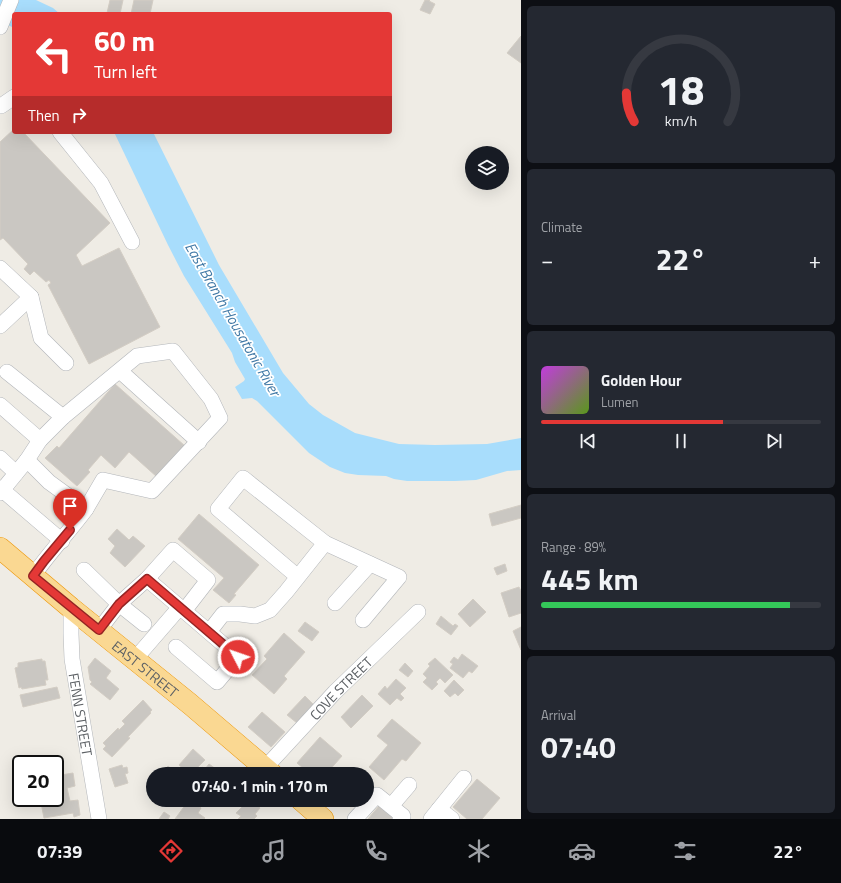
<!DOCTYPE html>
<html lang="en">
<head>
<meta charset="utf-8">
<style>
	body { margin:0; font-family:"Titillium Web",sans-serif; background:#242831; color:#f1f3f6; height:100vh; display:flex; flex-direction:column; font-size:15px; white-space:nowrap }
	* { box-sizing:border-box; margin:0 }
	p { font-size:13px; color:#9ea1a6 }
	.icon { flex:none; width:22px; height:22px; fill:none; stroke:currentColor; stroke-width:2; stroke-linecap:round; stroke-linejoin:round }
	.map { position:relative; flex:1; overflow:hidden }
	.details { display:flex; flex-direction:column; gap:6px; padding:6px; background:#0d0f14; width:320px }
	.details>* { flex:none }
	.guide { position:absolute; left:12px; top:12px; width:380px; height:122px; border-radius:4px; box-shadow:0 4px 16px #0002; background:#e43836; color:#fff; overflow:hidden }
	.tools { position:absolute; left:465px; top:146px; display:grid; gap:8px }
	.tools a { display:grid; place-items:center; width:44px; height:44px; border-radius:50%; background:#171b24; box-shadow:0 4px 16px #0002; font-size:20px }
	.speed { position:absolute; left:12px; top:755px; display:flex; gap:8px; font-size:20px; font-weight:700; text-align:center }
	.speed>* { display:grid; place-content:center; width:52px; height:52px; border-radius:50%; background:#171b24; box-shadow:0 4px 16px #0002; line-height:1 }
	.speed .limit { border:2px solid #111; border-radius:6px; background:#fff; color:#111 }
	.pin { position:absolute; display:grid; place-items:center; width:34px; height:34px; color:#fff; margin:-41px -17px; border-radius:50% 50% 50% 0; rotate:-45deg; box-shadow:0 0 4px #0007 }
	.pin .icon { rotate:45deg }
	.me { position:absolute; width:44px; margin:-22px; rotate:311deg; stroke-linejoin:round; filter:drop-shadow(0 0 3px #0008) }
	.turn { display:flex; align-items:center; gap:14px; height:84px; padding:0 16px; font-size:18px }
	.turn .icon { width:52px; height:52px; stroke-width:2.5 }
	.turn b { display:block; font-size:28px; line-height:34px }
	.then { display:flex; align-items:center; height:38px; padding:0 16px; background:#0003; gap:8px; font-size:15px }
	.big { font-size:30px; font-weight:700; line-height:1.1 }
	.details .widget { flex:1; display:flex; flex-direction:column; justify-content:center; gap:6px; min-width:0; padding:0 14px; border-radius:6px; background:#242831 }
	.details .dial { align-items:center; gap:0 }
	.dial svg { height:104px; overflow:visible; fill:none; stroke:#363941; stroke-width:7; stroke-linecap:round; text-anchor:middle }
	.dial text { fill:#f1f3f6; stroke:none }
	.song { display:flex; align-items:center; gap:12px }
	.cover { width:48px; height:48px; border-radius:6px; background:linear-gradient(135deg,hsl(290 70% 55%),hsl(90 70% 35%)) }
	.played { height:4px; border-radius:2px; background:linear-gradient(90deg,#e43836 65%,#363941 65%) }
	.keys { display:flex; justify-content:space-around; direction:ltr }
	.heat { display:flex; justify-content:space-between; align-items:center; font-size:22px; direction:ltr }
	.charge { height:6px; border-radius:3px; background:linear-gradient(90deg,#34c759 89%,#363941 0) }
	.trip { position:absolute; left:146px; top:767px; width:228px; height:40px; border-radius:20px; background:#171b24; box-shadow:0 4px 16px #0002; font-weight:700; line-height:40px; text-align:center }
	.tabs { display:flex; height:64px; justify-content:space-around; align-items:center; background:#090b0e; color:#9ea1a6 }
	.tabs .icon { width:28px; height:28px }
	.tabs .selected { color:#e43836 }
	.tabs b { font-size:18px; color:#f1f3f6 }
	main { display:flex; flex:1; min-height:0 }
	.map>svg:first-child { display:block }
	.water { fill:#a8ddfc }
	.building { fill:#cac7c2; stroke:#d3cdc4 }
	.lines { fill:none; stroke-linecap:round; stroke-linejoin:round }
	.minor-casing { stroke:#b3b6ba; stroke-width:16 }
	.highway-casing { stroke:#ed9607; stroke-width:22 }
	.minor { stroke:#fff; stroke-width:15 }
	.highway { stroke:#fad892; stroke-width:21 }
	.route-casing { stroke:#942423; stroke-width:10 }
	.route { stroke:#e43836; stroke-width:7 }
	.labels { text-anchor:middle; dominant-baseline:central; stroke-width:3.5; stroke-linejoin:round; paint-order:stroke }
	.street-label { font-size:14px; fill:#5d6165; stroke:#fff }
	.water-label { font-size:15px; font-style:italic; fill:#4179a6; stroke:#fff }
</style>
</head>
<body>
<main>
<div class="map">
<svg width="521" height="819" viewBox="0 0 521 819">
	<rect width="100%" height="100%" fill="#efece5"/>
	<!-- water -->
	<g class="water">
		<path d="M0,0H36L53,8L60,14H14V28L0,21Z"/>
		<path d="M114,132H153L219,265L283,373L309,404L323,415L355,433L399,444L435,445L487,444L521,438V470L507,471L476,480L455,481H407L394,479L386,476L358,475L345,473L330,467L309,453L257,401L252,398L242,399L235,387L244,381L245,379L235,362L232,353L184,276L168,245Z"/>
	</g>
	<!-- building -->
	<g class="building">
		<path d="M110,0H123L120,14L107,13Z"/>
		<path d="M134,0H153L150,14H131Z"/>
		<path d="M425,0H430L429,1L435,4L430,14L420,10Z"/>
		<path d="M521,36V63L507,53Z"/>
		<path d="M14,129V132H23L110,223L76,255L82,266L119,248L160,327L89,364L48,285L51,283L49,280L46,282L34,271L30,275L24,269L28,264L3,238L0,240V142Z"/>
		<path d="M115,384L185,446L157,477L129,452L115,468L101,455L88,470L90,472L77,486L45,458L57,446L59,448Z"/>
		<path d="M521,505V518L492,526L489,514Z"/>
		<path d="M199,514L259,565L234,594L236,595L229,603L213,590L224,578L178,539Z"/>
		<path d="M117,529L129,540L133,536L145,546L125,567L110,553L115,546L108,539Z"/>
		<path d="M505,564L507,571L497,575L494,568Z"/>
		<path d="M519,587L521,591V613L509,617L501,593Z"/>
		<path d="M473,599L486,612L470,627L458,614Z"/>
		<path d="M441,616L453,626L455,624L458,626L451,635L436,624Z"/>
		<path d="M305,622L319,632L312,641L298,631Z"/>
		<path d="M521,627V650L513,631Z"/>
		<path d="M284,633L305,652L284,676L287,679L274,694L252,675L267,659L264,656Z"/>
		<path d="M462,654L478,666L472,673L469,671L463,678L450,668L453,664L450,662L454,657L458,660Z"/>
		<path d="M95,658L111,671L106,678L119,689L110,700L90,684L92,682L90,680L88,667Z"/>
		<path d="M435,658L453,675L445,683L440,678L436,682L438,684L432,690L423,682L427,678L423,674L430,666L428,664Z"/>
		<path d="M42,659V661H45L48,680H45L46,685L22,689L21,687L19,688L15,668L18,667V663Z"/>
		<path d="M405,663L413,671L408,677L399,670Z"/>
		<path d="M396,679L406,688L400,694L404,698L401,701L397,698L390,705L378,694L385,686L387,689Z"/>
		<path d="M454,680L464,690L458,696L455,693L450,697L444,691Z"/>
		<path d="M57,687L60,698L23,707L20,695Z"/>
		<path d="M362,695L373,706L351,728L341,717Z"/>
		<path d="M305,696L314,705L297,723L287,715Z"/>
		<path d="M143,700L152,710L150,712L151,713L128,737L130,738L112,757L103,749L106,746L103,743L118,728L119,730L125,724L122,721Z"/>
		<path d="M262,712L285,732L271,747L248,727Z"/>
		<path d="M392,719L421,743L406,761L402,759L384,780L369,767L388,745L377,736Z"/>
		<path d="M320,737L342,756L326,774H310L297,763Z"/>
		<path d="M193,749L205,760L195,770L192,767L187,772L179,765Z"/>
		<path d="M209,764L216,769L213,774H197L202,767L205,769Z"/>
		<path d="M122,765L123,768L127,767L128,773L125,774L128,783L115,787L109,769Z"/>
		<path d="M168,766L174,771L171,774H162Z"/>
		<path d="M73,773L75,786L67,788L70,801L78,800L80,815L74,817L73,813L44,818L40,798H55V776Z"/>
		<path d="M477,779L500,798L482,819H467L453,807Z"/>
		<path d="M249,800L253,802L257,800L261,803L259,807L260,808L255,814L257,816L254,819H238L241,816L236,813Z"/>
		<path d="M194,803L201,808L198,813L205,818L204,819H175L186,804L191,807Z"/>
		<path d="M379,806L395,819H368Z"/>
		<path d="M164,812L170,816L168,819H159Z"/>
	</g>
	<g class="lines">
		<!-- minor casing -->
		<g class="minor-casing">
			<g id="minor">
				<path d="M0,27L11,0"/>
				<path d="M1,106L14,97"/>
				<path d="M60,132L101,183L132,242"/>
				<path d="M0,268L31,297L41,338L66,363"/>
				<path d="M0,326L31,297"/>
				<path d="M120,371L199,442"/>
				<path d="M7,372L63,417L40,440"/>
				<path d="M0,405L40,440L27,460"/>
				<path d="M0,458L16,473"/>
				<path d="M0,488L62,541"/>
				<path d="M0,493L27,460L49,482L86,509L103,480L152,491L220,418L211,399L173,351L137,356L63,417"/>
				<path d="M325,543L399,577L363,620"/>
				<path d="M84,570L119,604L99,630"/>
				<path d="M33,576C49,553 69,532 86,509"/>
				<path d="M147,579L238,657L217,682L176,647"/>
				<path d="M335,603L370,564"/>
				<path id="s1" d="M71,608V634L72,659L99,819"/>
				<path d="M144,624L119,604L147,579L173,550L208,580L184,611"/>
				<path d="M209,632L223,614H240L255,616L270,610L286,592L325,543L243,478L218,509L298,577"/>
				<path d="M135,659L180,607"/>
				<path id="s2" d="M265,768L335,692L418,612"/>
				<path d="M391,806L409,785"/>
				<path d="M439,809L452,819"/>
				<path d="M355,819L377,795L403,816L400,819"/>
				<path d="M431,819L464,778"/>
			</g>
		</g>
		<!-- highway casing -->
		<g class="highway-casing">
			<g id="highway">
				<path id="s3" d="M0,548L71,608L190,704L272,774"/>
				<path d="M301,800L323,819"/>
			</g>
		</g>
		<!-- minor -->
		<use href="#minor" class="minor"/>
		<!-- highway -->
		<use href="#highway" class="highway"/>
	</g>
	<g class="lines">
		<!-- route casing -->
		<g class="route-casing">
			<path id="route" d="M70,530L44,561L33,576L99,630L119,604L147,579L238,657"/>
		</g>
		<!-- route -->
		<use href="#route" class="route"/>
	</g>
	<g class="labels">
		<!-- street labels -->
		<g class="street-label">
			<text stroke="none"><textPath href="#s3" startOffset="189">EAST STREET</textPath></text>
			<text stroke="none"><textPath href="#s2" startOffset="110">COVE STREET</textPath></text>
			<text stroke="none"><textPath href="#s1" startOffset="107">FENN STREET</textPath></text>
		</g>
		<!-- water labels -->
		<g class="water-label">
			<text transform="translate(233 319) rotate(60)">East Branch Housatonic River</text>
		</g>
	</g>
</svg>
<div class="tools">
<a><svg class="icon" aria-label="layers" viewBox="0 0 24 24"><path d="M12 4l9 5-9 5-9-5zM3 14l9 5 9-5"/></svg></a>
</div>
<div class="speed"><div class="limit">20</div></div>
<div class="pin" style="left:70px;top:530px;background:#d93025"><svg class="icon" aria-label="arrive" viewBox="0 0 24 24"><path d="M6 21V4h12l-3 4 3 4H6"/></svg></div>
<svg class="me" style="left:238px;top:657px" viewBox="-20 -20 40 40"><circle r="17" fill="#e43836" stroke="#fff" stroke-width="3"/><path d="M0-11L8 9 0 5-8 9z" fill="#fff"/></svg>
<div class="trip">07:40 · 1 min · 170 m</div>
<div class="guide">
<div class="turn"><svg class="icon" aria-label="left" viewBox="0 0 24 24"><path d="M17 20v-9H6M10 6l-5 5 5 5"/></svg><div><b>60 m</b>Turn left</div></div>
<div class="then">Then<svg class="icon" aria-label="right" viewBox="0 0 24 24"><path d="M7 20v-9h11M14 6l5 5-5 5"/></svg></div>
</div>
</div>
<section class="details">
<div class="widget dial"><svg viewBox="0 0 100 80">
<path d="M14 69A42 42 0 1 1 86 69"/>
<path d="M14 69A42 42 0 0 1 8 47" stroke="#e43836"/>
<text x="50" y="56" font-size="32" font-weight="700">18</text>
<text x="50" y="72" font-size="11">km/h</text>
</svg></div>
<div class="widget"><p>Climate</p>
<div class="heat"><a>−</a><b class="big">22°</b><a>+</a></div>
</div>
<div class="widget">
<div class="song"><i class="cover"></i><div><b>Golden Hour</b><p>Lumen</p></div></div>
<div class="played"></div>
<div class="keys"><svg class="icon" aria-label="previous" viewBox="0 0 24 24"><path d="M18 5L8 12l10 7zM5 5v14"/></svg><svg class="icon" aria-label="pause" viewBox="0 0 24 24"><path d="M8 5v14M16 5v14"/></svg><svg class="icon" aria-label="next" viewBox="0 0 24 24"><path d="M6 5l10 7-10 7zM19 5v14"/></svg></div>
</div>
<div class="widget"><p>Range · 89%</p><b class="big">445 km</b><div class="charge"></div></div>
<div class="widget"><p>Arrival</p><b class="big">07:40</b></div>
</section>
</main>
<nav class="tabs">
<b>07:39</b>
<svg class="icon selected" aria-label="directions" viewBox="0 0 24 24"><path d="M12 3l9 9-9 9-9-9zM9 14v-3h6M13 9l2 2-2 2"/></svg>
<svg class="icon" aria-label="music" viewBox="0 0 24 24"><path d="M9 18V5l10-2v13"/><circle cx="6" cy="18" r="3"/><circle cx="16" cy="16" r="3"/></svg>
<svg class="icon" aria-label="phone" viewBox="0 0 24 24"><path d="M5 4h4l2 5-3 2q2 4 5 5l2-3 5 2v4C11 20 4 13 5 4z"/></svg>
<svg class="icon" aria-label="climate" viewBox="0 0 24 24"><path d="M12 3v18M4 7l16 10M4 17L20 7"/></svg>
<svg class="icon" aria-label="car" viewBox="0 0 24 24"><path d="M5 17H2v-5l4-1 3-4h7l3 4 3 1v5h-3M9 17h6M6 11h13"/><circle cx="7" cy="17" r="2"/><circle cx="17" cy="17" r="2"/></svg>
<svg class="icon" aria-label="filters" viewBox="0 0 24 24"><path d="M4 7h16M4 17h16"/><circle cx="9" cy="7" r="2"/><circle cx="15" cy="17" r="2"/></svg>
<b>22°</b>
</nav>
</body>
</html>
